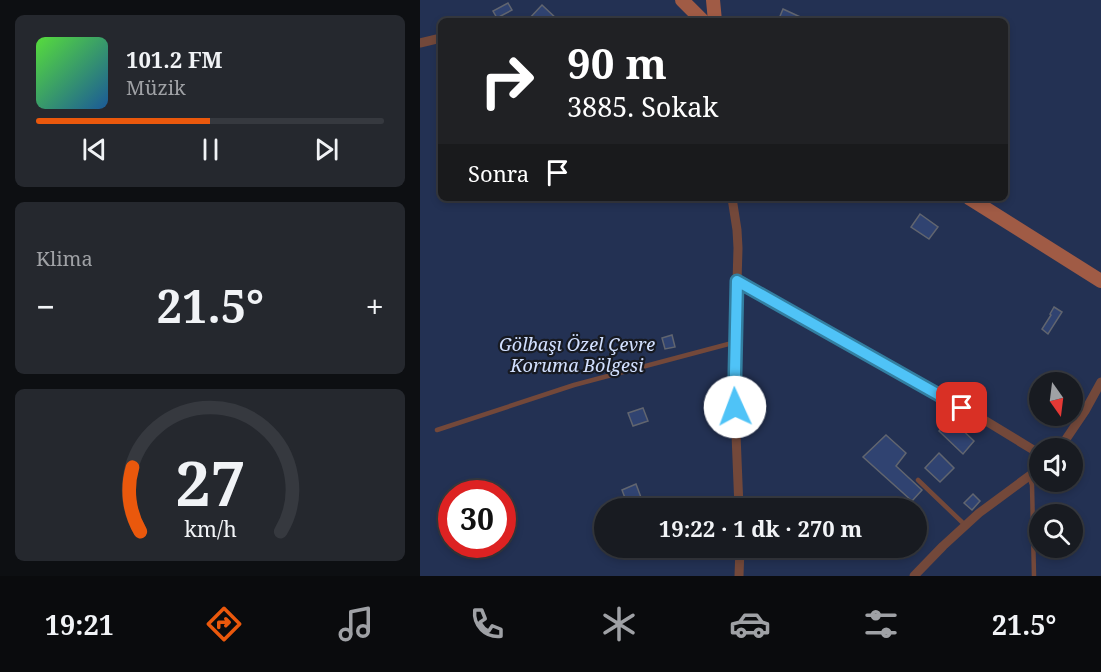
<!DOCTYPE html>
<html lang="tr">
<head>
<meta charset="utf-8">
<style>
	body { margin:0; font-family:"Noto Serif",serif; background:#25282e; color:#f1f3f6; height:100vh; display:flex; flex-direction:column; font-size:22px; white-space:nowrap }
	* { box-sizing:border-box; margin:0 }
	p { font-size:20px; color:#9fa1a5 }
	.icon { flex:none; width:33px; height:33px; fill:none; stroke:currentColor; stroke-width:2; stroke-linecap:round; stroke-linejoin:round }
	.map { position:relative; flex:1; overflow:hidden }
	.panel { display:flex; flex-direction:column; gap:15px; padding:15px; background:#0d0f12; width:420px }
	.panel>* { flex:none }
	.banner { position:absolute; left:18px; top:18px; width:570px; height:183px; border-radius:9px; box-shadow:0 3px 9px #0003,0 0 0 2px #36393f; background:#202124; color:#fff; overflow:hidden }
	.needle { width:39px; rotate:166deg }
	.buttons { position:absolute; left:609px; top:372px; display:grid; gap:12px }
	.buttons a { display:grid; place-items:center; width:54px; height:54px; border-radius:50%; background:#181b21; box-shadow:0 3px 9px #0003,0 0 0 2px #36393f; font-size:30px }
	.speed { position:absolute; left:18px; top:480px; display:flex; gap:12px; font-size:30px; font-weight:700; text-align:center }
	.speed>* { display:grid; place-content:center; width:78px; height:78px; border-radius:50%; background:#181b21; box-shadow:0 3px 9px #0003,0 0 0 2px #36393f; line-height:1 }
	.speed .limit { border:9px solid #d22; background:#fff; color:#111 }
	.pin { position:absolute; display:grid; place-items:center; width:51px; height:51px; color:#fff; margin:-26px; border-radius:12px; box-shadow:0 3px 9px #0006 }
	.me { position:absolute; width:66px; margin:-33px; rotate:358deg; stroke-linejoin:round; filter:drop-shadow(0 0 4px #0008) }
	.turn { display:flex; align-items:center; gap:21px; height:126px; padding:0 30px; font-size:27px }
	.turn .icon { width:78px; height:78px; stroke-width:2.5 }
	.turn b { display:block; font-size:42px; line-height:51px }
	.then { display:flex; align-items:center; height:57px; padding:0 30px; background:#0003; gap:12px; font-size:22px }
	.big { font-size:45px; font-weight:700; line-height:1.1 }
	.panel .widget { flex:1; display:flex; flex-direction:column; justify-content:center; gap:9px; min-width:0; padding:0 21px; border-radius:9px; background:#25282e }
	.panel .dial { align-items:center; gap:0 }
	.dial svg { height:156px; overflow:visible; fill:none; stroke:#36393f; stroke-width:7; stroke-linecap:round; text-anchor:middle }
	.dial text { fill:#f1f3f6; stroke:none }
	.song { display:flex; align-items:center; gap:18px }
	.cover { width:72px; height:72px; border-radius:9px; background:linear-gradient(135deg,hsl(110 70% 55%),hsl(210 70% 35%)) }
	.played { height:6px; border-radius:3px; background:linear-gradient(90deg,#ea580c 50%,#36393f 50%) }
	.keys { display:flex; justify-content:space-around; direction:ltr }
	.heat { display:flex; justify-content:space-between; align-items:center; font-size:33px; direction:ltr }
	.trip { position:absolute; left:174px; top:498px; width:333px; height:60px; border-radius:30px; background:#181b21; box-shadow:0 3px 9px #0003,0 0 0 2px #36393f; font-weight:700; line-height:60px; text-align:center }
	.menu { display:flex; height:96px; justify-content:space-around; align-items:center; background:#0a0b0d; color:#9fa1a5 }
	.menu .icon { width:42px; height:42px }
	.menu .on { color:#ea580c }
	.menu b { font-size:27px; color:#f1f3f6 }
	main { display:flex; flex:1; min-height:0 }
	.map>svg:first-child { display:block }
	.green { fill:#233153; fill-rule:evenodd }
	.building { fill:#304371; stroke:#61656f; stroke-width:1.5 }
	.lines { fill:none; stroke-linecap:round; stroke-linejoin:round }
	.lane { stroke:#73483a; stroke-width:4.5 }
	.street { stroke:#73483a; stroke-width:9 }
	.secondary { stroke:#a05b45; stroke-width:14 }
	.route-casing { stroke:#337fa1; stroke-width:15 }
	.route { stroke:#4fc3f7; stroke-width:10 }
	.labels { text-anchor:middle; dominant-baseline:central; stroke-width:4.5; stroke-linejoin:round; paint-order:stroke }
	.park-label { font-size:18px; font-style:italic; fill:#d2e0ff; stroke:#171a22 }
</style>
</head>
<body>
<main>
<section class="panel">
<div class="widget">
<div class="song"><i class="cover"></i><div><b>101.2 FM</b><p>Müzik</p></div></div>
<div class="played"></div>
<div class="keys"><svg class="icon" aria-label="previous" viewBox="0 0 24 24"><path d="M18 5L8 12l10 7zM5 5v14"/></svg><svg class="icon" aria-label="pause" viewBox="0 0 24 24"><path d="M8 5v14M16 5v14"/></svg><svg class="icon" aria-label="next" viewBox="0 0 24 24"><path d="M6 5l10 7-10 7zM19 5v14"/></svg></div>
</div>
<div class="widget"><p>Klima</p>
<div class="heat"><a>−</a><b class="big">21.5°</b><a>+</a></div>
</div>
<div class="widget dial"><svg viewBox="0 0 100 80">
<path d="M14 69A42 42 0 1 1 86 69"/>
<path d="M14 69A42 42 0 0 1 10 36" stroke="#ea580c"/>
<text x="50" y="56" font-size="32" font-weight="700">27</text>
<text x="50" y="72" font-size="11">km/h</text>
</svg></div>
</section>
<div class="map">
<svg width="681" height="576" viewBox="0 0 681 576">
	<rect width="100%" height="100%" fill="#20242c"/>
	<!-- green -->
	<path class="green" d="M0,0H681V576H0ZM21,21H585V198H21ZM620,382H652V416H620ZM620,448H652V482H620ZM32,494H82V544H32ZM184,508H496V548H184ZM620,514H652V548H620Z"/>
	<!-- building -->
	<g class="building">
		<path d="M88,3L92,10L77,18L73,11Z"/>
		<path d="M122,5L139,21H107Z"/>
		<path d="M363,9L389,21H358Z"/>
		<path d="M500,214L518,227L509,239L491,227Z"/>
		<path d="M634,307L642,312L628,334L622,329L631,315L630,314Z"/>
		<path d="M252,335L255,347L245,349L242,338Z"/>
		<path d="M558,391L566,396L560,408L551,403Z"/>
		<path d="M223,408L228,421L213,426L208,413Z"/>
		<path d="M531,419L554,441L543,454L519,431Z"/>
		<path d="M466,435L486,453L476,466L502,490L492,501L443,457Z"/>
		<path d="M519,453L534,468L520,482L505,468Z"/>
		<path d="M216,484L222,500L208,506L202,490Z"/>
		<path d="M553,494L560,501L552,510L544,503Z"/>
	</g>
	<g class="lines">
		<!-- lane -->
		<g class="lane">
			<path d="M17,430L154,385L316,342"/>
			<path d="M609,476L612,485L614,576"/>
			<path d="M498,480L545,525"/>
		</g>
		<!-- street -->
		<g class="street">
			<path d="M0,43L21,38"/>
			<path d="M312,198L317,230L318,248L314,385L319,508"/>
			<path d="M317,281L561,418L620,454"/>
			<path d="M640,448L665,411L681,382"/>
			<path d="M319,576L320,548"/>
			<path d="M494,576L523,546L559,513L620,468"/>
		</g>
		<!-- secondary -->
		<g class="secondary">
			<path d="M262,0L283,21"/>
			<path d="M293,0L295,21"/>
			<path d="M549,198L681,281"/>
		</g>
	</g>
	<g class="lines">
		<!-- route casing -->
		<g class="route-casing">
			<path id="route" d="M315,407V372L317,281L542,408"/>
		</g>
		<!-- route -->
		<use href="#route" class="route"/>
	</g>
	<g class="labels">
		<!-- park labels -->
		<g class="park-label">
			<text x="157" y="344">Gölbaşı Özel Çevre<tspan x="157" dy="21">Koruma Bölgesi</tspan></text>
		</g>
	</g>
</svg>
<div class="buttons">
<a><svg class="needle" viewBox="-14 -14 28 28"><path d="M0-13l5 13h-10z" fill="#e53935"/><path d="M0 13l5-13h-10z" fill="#9fa1a5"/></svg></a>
<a><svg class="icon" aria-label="sound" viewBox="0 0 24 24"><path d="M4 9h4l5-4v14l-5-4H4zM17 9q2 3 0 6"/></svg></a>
<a><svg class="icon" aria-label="search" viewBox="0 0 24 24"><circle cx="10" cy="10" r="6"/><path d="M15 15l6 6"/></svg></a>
</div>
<div class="speed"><div class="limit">30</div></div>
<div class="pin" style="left:542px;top:408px;background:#d93025"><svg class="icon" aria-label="arrive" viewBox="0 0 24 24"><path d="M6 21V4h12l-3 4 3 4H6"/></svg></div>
<svg class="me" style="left:315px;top:407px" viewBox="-20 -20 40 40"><circle r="19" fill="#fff"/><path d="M0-13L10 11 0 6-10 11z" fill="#4fc3f7"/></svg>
<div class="trip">19:22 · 1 dk · 270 m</div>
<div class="banner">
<div class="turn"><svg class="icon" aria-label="right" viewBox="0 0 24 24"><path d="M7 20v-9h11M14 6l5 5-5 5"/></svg><div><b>90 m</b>3885. Sokak</div></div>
<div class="then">Sonra<svg class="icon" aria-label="arrive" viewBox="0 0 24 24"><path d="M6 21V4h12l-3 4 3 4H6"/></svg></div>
</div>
</div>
</main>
<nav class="menu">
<b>19:21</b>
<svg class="icon on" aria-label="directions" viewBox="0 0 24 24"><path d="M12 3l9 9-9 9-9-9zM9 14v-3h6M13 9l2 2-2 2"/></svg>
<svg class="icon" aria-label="music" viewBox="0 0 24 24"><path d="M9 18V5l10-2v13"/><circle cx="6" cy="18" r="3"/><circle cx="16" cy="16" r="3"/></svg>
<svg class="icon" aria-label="phone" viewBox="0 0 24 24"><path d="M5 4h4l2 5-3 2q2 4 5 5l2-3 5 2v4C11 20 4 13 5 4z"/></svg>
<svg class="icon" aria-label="climate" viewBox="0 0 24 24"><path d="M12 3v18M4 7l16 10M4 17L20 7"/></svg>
<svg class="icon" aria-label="car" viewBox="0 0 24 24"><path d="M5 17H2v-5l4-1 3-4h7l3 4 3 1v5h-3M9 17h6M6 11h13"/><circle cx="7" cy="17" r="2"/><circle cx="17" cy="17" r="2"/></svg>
<svg class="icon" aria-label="filters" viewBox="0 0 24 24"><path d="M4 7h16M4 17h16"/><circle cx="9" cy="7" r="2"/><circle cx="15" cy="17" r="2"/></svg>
<b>21.5°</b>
</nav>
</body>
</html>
